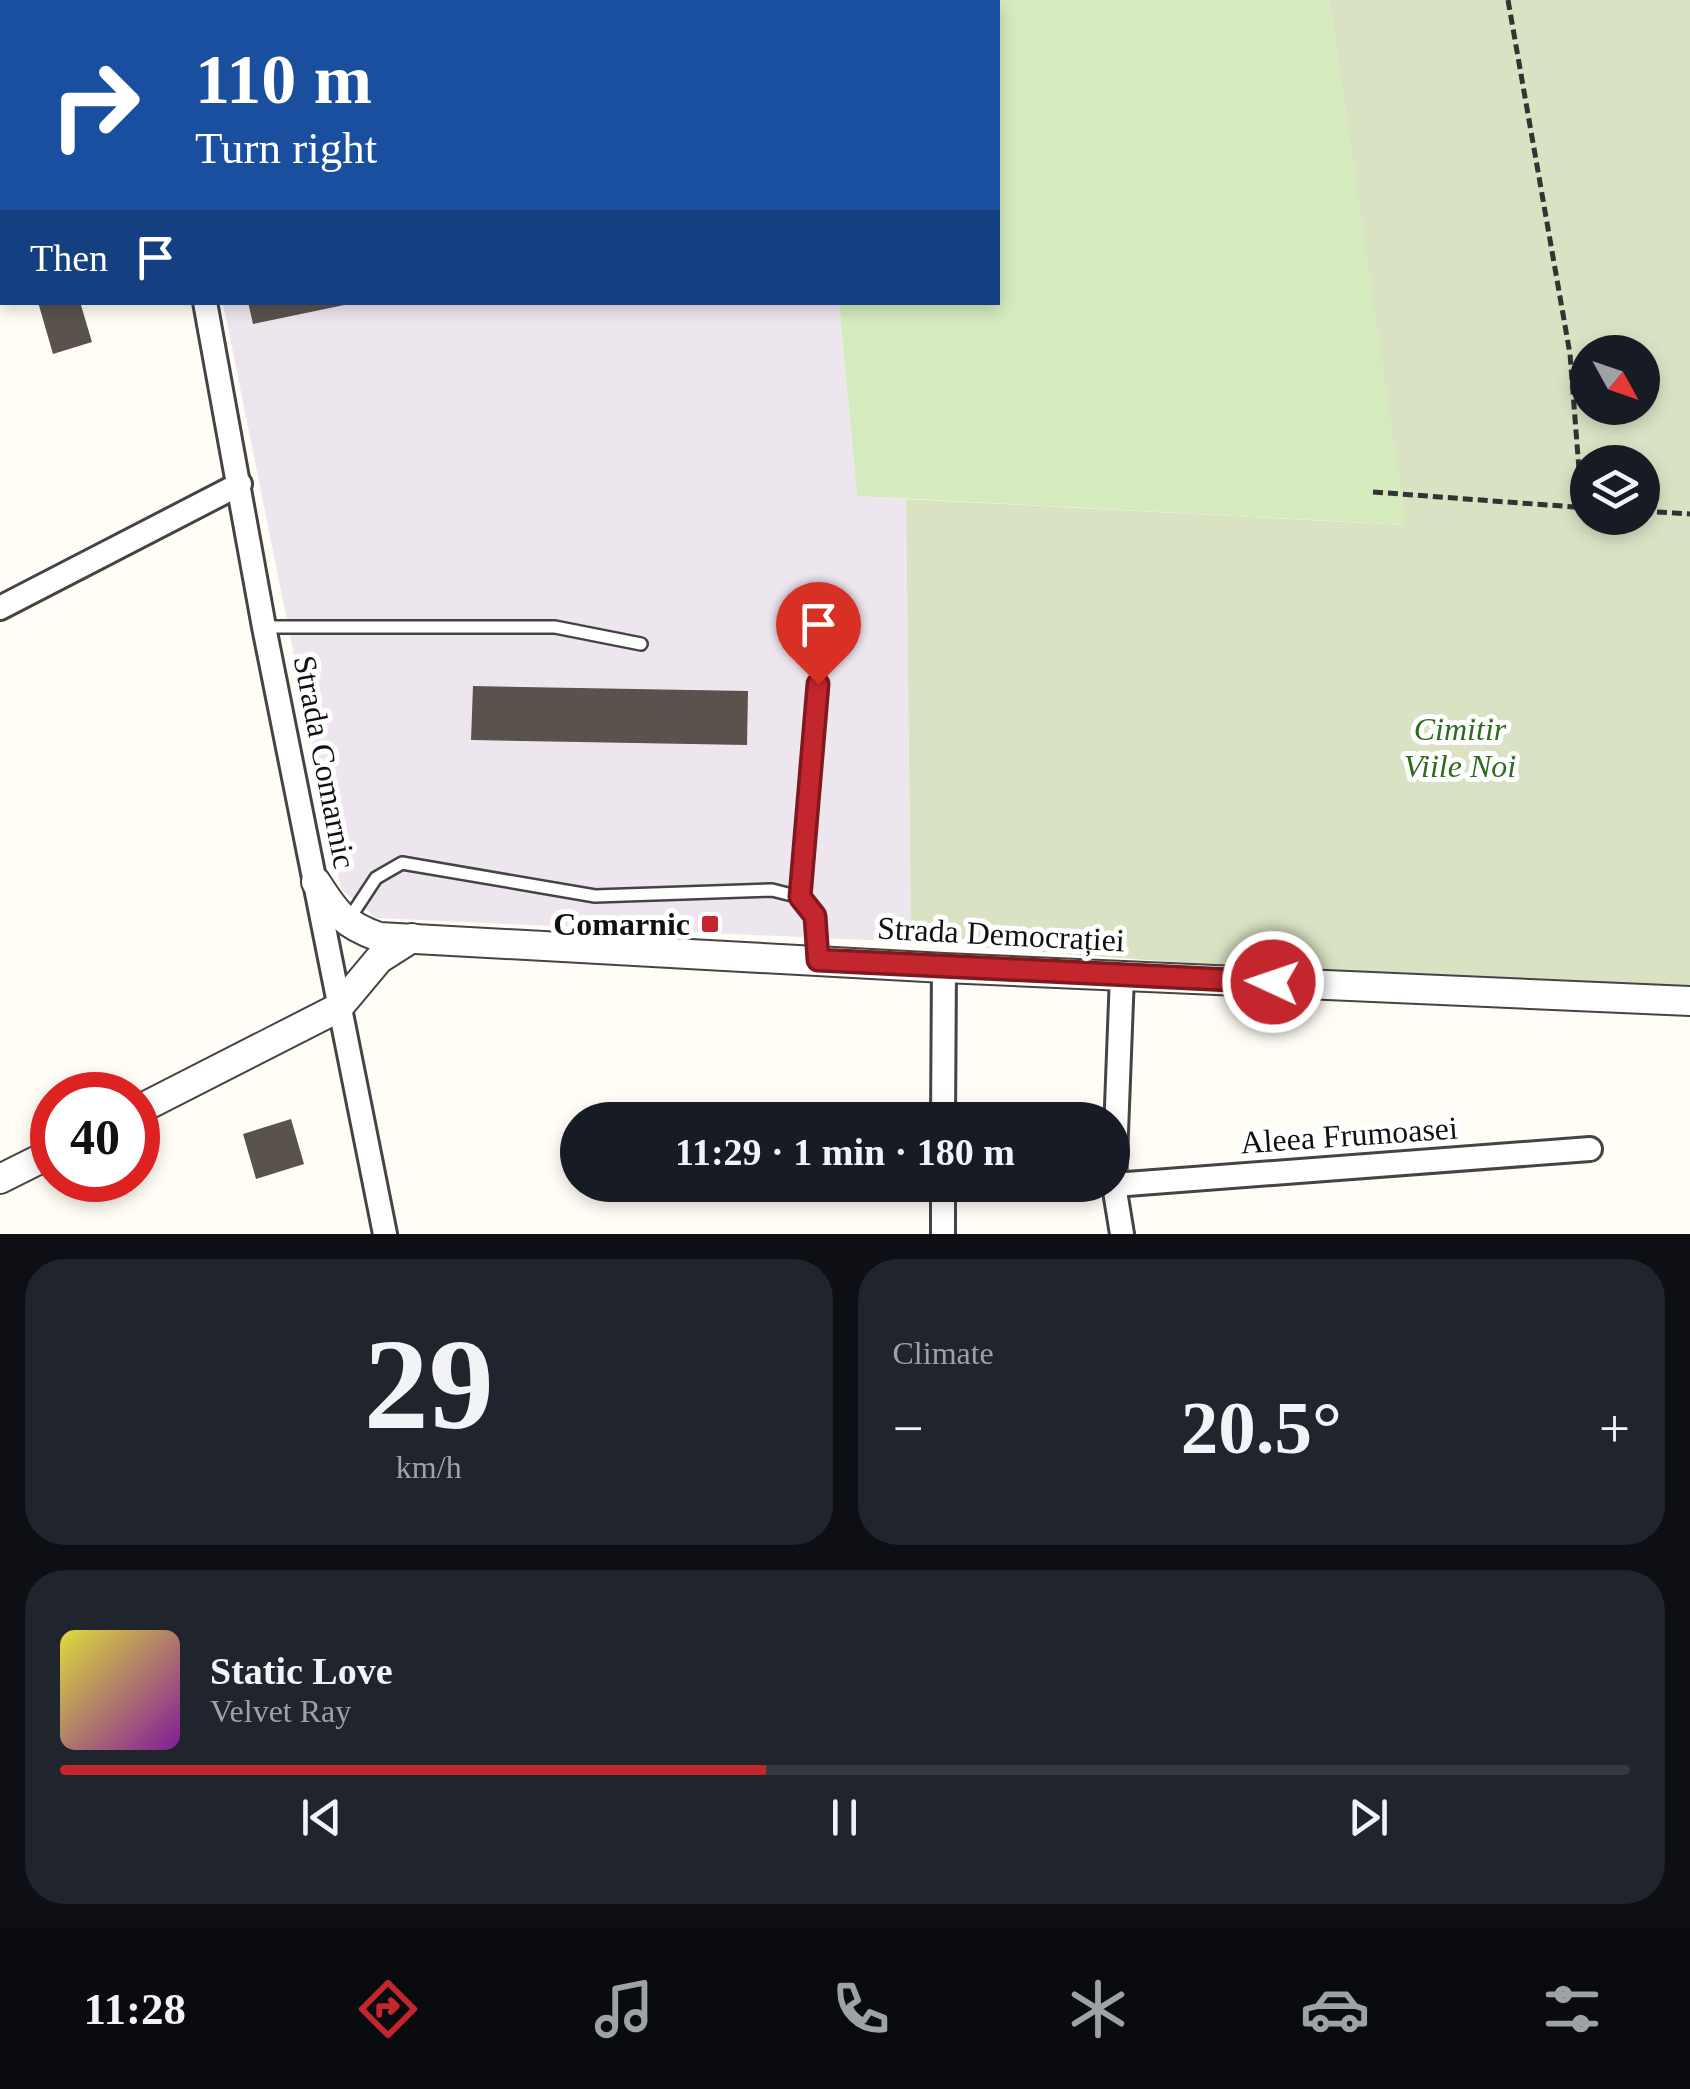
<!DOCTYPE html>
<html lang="en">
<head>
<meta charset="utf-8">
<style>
	body { margin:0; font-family:Georgia,serif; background:#20242c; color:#f1f3f6; height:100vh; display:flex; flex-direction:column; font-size:38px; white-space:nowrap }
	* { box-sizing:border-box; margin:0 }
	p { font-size:32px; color:#9ea1a6 }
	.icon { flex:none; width:55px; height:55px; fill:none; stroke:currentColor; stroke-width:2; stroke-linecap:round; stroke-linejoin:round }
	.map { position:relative; height:1234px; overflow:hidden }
	.sheet { display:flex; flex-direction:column; gap:25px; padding:25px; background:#0d0f14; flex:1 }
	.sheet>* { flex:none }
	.top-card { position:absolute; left:0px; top:0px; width:1000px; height:305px; box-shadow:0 5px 15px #0003; background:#1a4fa0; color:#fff; overflow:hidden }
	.needle { width:65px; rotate:130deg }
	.controls { position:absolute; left:1570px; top:335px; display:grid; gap:20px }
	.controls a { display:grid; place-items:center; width:90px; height:90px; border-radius:50%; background:#171b24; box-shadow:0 5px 15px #0003; font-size:50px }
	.speed { position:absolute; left:30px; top:1072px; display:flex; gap:20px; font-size:50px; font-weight:700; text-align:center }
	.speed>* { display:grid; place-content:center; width:130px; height:130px; border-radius:50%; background:#171b24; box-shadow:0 5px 15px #0003; line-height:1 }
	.speed .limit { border:15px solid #d22; background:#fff; color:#111 }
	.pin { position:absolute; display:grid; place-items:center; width:85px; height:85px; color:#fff; margin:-102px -42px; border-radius:50% 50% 50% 0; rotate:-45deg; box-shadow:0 0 10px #0007 }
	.pin .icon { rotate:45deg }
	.me { position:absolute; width:110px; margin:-55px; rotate:273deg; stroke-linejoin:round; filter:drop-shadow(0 0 8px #0008) }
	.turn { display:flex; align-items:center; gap:35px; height:210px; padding:0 30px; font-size:45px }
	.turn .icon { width:130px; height:130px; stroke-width:2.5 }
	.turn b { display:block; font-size:70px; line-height:85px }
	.then { display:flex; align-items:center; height:95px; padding:0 30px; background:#0003; gap:20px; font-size:38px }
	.big { font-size:75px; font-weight:700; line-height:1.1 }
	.sheet .card { flex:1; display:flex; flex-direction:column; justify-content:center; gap:15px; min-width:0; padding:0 35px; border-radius:40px; background:#20242c }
	.sheet .dial { align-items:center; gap:0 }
	.dial b { font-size:130px; line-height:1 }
	.song { display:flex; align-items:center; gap:30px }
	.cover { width:120px; height:120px; border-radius:15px; background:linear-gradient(135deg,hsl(60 70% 55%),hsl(290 70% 35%)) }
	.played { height:10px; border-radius:5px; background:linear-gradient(90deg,#c4262e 45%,#363941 45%) }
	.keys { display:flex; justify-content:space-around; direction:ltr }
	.heat { display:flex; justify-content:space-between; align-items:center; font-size:55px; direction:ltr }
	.sheet .tiles { flex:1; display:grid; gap:25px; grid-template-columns:1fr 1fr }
	.card:last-child { grid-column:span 2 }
	.trip { position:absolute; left:560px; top:1102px; width:570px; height:100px; border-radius:50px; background:#171b24; box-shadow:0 5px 15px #0003; font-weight:700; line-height:100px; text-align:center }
	.menu { display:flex; height:160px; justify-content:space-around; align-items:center; background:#090b0e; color:#9ea1a6 }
	.menu .icon { width:70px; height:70px }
	.menu .on { color:#c4262e }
	.menu b { font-size:45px; color:#f1f3f6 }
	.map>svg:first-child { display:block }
	.industrial { fill:#eee6ef }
	.green { fill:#d5ebbd }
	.cemetery { fill:#d9e3c4; fill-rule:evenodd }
	.building { fill:#5a524d }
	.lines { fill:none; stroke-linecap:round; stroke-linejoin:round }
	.service-casing { stroke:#444; stroke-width:16 }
	.minor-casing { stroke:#444; stroke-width:28 }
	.tertiary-casing { stroke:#444; stroke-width:32 }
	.path { stroke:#333; stroke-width:5; stroke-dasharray:10 5; stroke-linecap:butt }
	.service { stroke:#fff; stroke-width:11 }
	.minor { stroke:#fff; stroke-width:22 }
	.tertiary { stroke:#fff; stroke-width:28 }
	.route-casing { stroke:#7f191e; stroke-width:25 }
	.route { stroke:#c4262e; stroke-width:18 }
	.poi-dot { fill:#c4262e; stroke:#fff; stroke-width:4 }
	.labels { text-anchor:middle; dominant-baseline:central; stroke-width:10; stroke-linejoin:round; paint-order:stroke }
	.park-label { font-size:32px; font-style:italic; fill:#2f6b1f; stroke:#fff }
	.street-label { font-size:32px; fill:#111; stroke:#fff }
	.poi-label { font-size:32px; font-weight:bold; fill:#111; stroke:#fff; text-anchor:end }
</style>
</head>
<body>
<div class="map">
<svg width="1690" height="1234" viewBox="0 0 1690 1234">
	<rect width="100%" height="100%" fill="#fffdf5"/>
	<!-- industrial -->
	<g class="industrial">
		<path d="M161,0H748V2H162Z"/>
		<path d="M223,303H839L857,496L906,499L911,942L376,918L341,889Z"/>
	</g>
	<!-- green -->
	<path class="green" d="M748,0H1329L1407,525L857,496L839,303L998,302V2Z"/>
	<!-- cemetery -->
	<path class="cemetery" d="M1329,0H1690V986L1251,968L911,942L906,499L1406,525ZM1588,352H1642V408H1588ZM1588,462H1642V518H1588Z"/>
	<!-- building -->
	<g class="building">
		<path d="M38,302H80L92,342L53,354Z"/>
		<path d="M248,302H349V304L253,324Z"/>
		<path d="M473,686L748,691L747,745L471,740Z"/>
		<path d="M291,1119L304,1164L256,1179L243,1134Z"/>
	</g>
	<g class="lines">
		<!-- service casing -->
		<g class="service-casing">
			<g id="service">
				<path d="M410,0L411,2"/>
				<path d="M264,627H555L641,644"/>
				<path d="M800,897L818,684"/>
				<path d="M349,919L376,878L402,863L595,896L772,890L800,897L815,916L818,960"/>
			</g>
		</g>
		<!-- minor casing -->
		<g class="minor-casing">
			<g id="minor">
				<path d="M143,0L144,2"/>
				<path d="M219,2L231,0"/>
				<path d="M205,302L264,627L385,1234"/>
				<path d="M0,608L240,484"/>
				<path d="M1122,975L1114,1185L1122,1234"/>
				<path d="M943,1120L944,968"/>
				<path d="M943,1185V1234"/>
				<path d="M1114,1185L1590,1149"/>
			</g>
		</g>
		<!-- tertiary casing -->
		<g class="tertiary-casing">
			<g id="tertiary">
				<path d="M316,882C336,913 343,924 379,937L944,968L1690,1001"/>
				<path d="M138,1110L338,1008L379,959L412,938"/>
				<path d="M0,1179L52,1153"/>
			</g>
		</g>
		<!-- path -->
		<g class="path">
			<path d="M1508,0L1570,354L1582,508"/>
			<path d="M1373,492L1588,508"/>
			<path d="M1642,511L1690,514"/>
		</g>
		<!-- service -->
		<use href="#service" class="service"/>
		<!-- minor -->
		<use href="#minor" class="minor"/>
		<!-- tertiary -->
		<use href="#tertiary" class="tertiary"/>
	</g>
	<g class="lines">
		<!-- route casing -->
		<g class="route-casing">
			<path id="route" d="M818,684L800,897L815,916L818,960L1273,982"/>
		</g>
		<!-- route -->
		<use href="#route" class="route"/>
	</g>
	<!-- markers -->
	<rect class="poi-dot" x="700" y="914" width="20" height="20" rx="5"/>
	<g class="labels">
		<!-- park labels -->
		<g class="park-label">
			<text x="1460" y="729">Cimitir<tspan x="1460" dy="37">Viile Noi</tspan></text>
		</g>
		<!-- street labels -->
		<g class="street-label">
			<text transform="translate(325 762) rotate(79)">Strada Comarnic</text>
			<text transform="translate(1001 934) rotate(3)">Strada Democrației</text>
			<text transform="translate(1349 1135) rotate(-4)">Aleea Frumoasei</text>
		</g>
		<!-- poi labels -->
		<g class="poi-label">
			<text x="690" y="924">Comarnic</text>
		</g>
	</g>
</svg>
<div class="controls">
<a><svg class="needle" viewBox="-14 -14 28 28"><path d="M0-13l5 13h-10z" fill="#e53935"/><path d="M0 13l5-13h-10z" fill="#9ea1a6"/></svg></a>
<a><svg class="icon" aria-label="layers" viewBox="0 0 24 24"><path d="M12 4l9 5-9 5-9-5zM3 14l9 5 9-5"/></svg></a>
</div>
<div class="speed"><div class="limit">40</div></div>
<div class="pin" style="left:818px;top:684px;background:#d93025"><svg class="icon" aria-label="arrive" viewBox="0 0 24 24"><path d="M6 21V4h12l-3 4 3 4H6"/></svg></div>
<svg class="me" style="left:1273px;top:982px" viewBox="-20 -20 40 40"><circle r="17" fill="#c4262e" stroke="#fff" stroke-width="3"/><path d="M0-11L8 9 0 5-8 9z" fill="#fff"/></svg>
<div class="trip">11:29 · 1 min · 180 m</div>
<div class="top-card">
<div class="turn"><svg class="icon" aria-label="right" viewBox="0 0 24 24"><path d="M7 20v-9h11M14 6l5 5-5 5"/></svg><div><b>110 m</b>Turn right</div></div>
<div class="then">Then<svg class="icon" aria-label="arrive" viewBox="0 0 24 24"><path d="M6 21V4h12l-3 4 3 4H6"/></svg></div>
</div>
</div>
<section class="sheet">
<div class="tiles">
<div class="card dial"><b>29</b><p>km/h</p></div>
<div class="card"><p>Climate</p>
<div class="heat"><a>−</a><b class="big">20.5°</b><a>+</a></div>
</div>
<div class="card">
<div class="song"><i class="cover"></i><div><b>Static Love</b><p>Velvet Ray</p></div></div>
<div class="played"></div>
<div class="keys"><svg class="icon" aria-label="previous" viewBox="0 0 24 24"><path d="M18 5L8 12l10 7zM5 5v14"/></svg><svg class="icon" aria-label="pause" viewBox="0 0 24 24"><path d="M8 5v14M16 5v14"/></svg><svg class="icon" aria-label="next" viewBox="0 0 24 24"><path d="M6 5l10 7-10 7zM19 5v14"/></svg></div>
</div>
</div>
</section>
<nav class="menu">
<b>11:28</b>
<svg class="icon on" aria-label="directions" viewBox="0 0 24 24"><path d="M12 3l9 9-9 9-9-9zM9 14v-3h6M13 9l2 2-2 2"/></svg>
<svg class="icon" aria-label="music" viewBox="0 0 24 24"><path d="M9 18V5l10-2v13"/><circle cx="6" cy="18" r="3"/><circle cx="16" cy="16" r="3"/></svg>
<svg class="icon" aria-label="phone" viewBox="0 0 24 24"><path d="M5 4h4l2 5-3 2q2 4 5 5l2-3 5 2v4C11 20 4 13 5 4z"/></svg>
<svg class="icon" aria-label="climate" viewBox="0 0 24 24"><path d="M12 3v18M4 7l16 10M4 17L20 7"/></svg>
<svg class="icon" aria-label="car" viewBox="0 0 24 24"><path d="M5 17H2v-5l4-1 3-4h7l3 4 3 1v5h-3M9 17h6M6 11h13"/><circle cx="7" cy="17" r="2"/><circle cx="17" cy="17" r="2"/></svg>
<svg class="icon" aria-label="filters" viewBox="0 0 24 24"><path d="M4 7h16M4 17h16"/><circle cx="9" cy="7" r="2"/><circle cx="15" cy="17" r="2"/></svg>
</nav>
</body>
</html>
